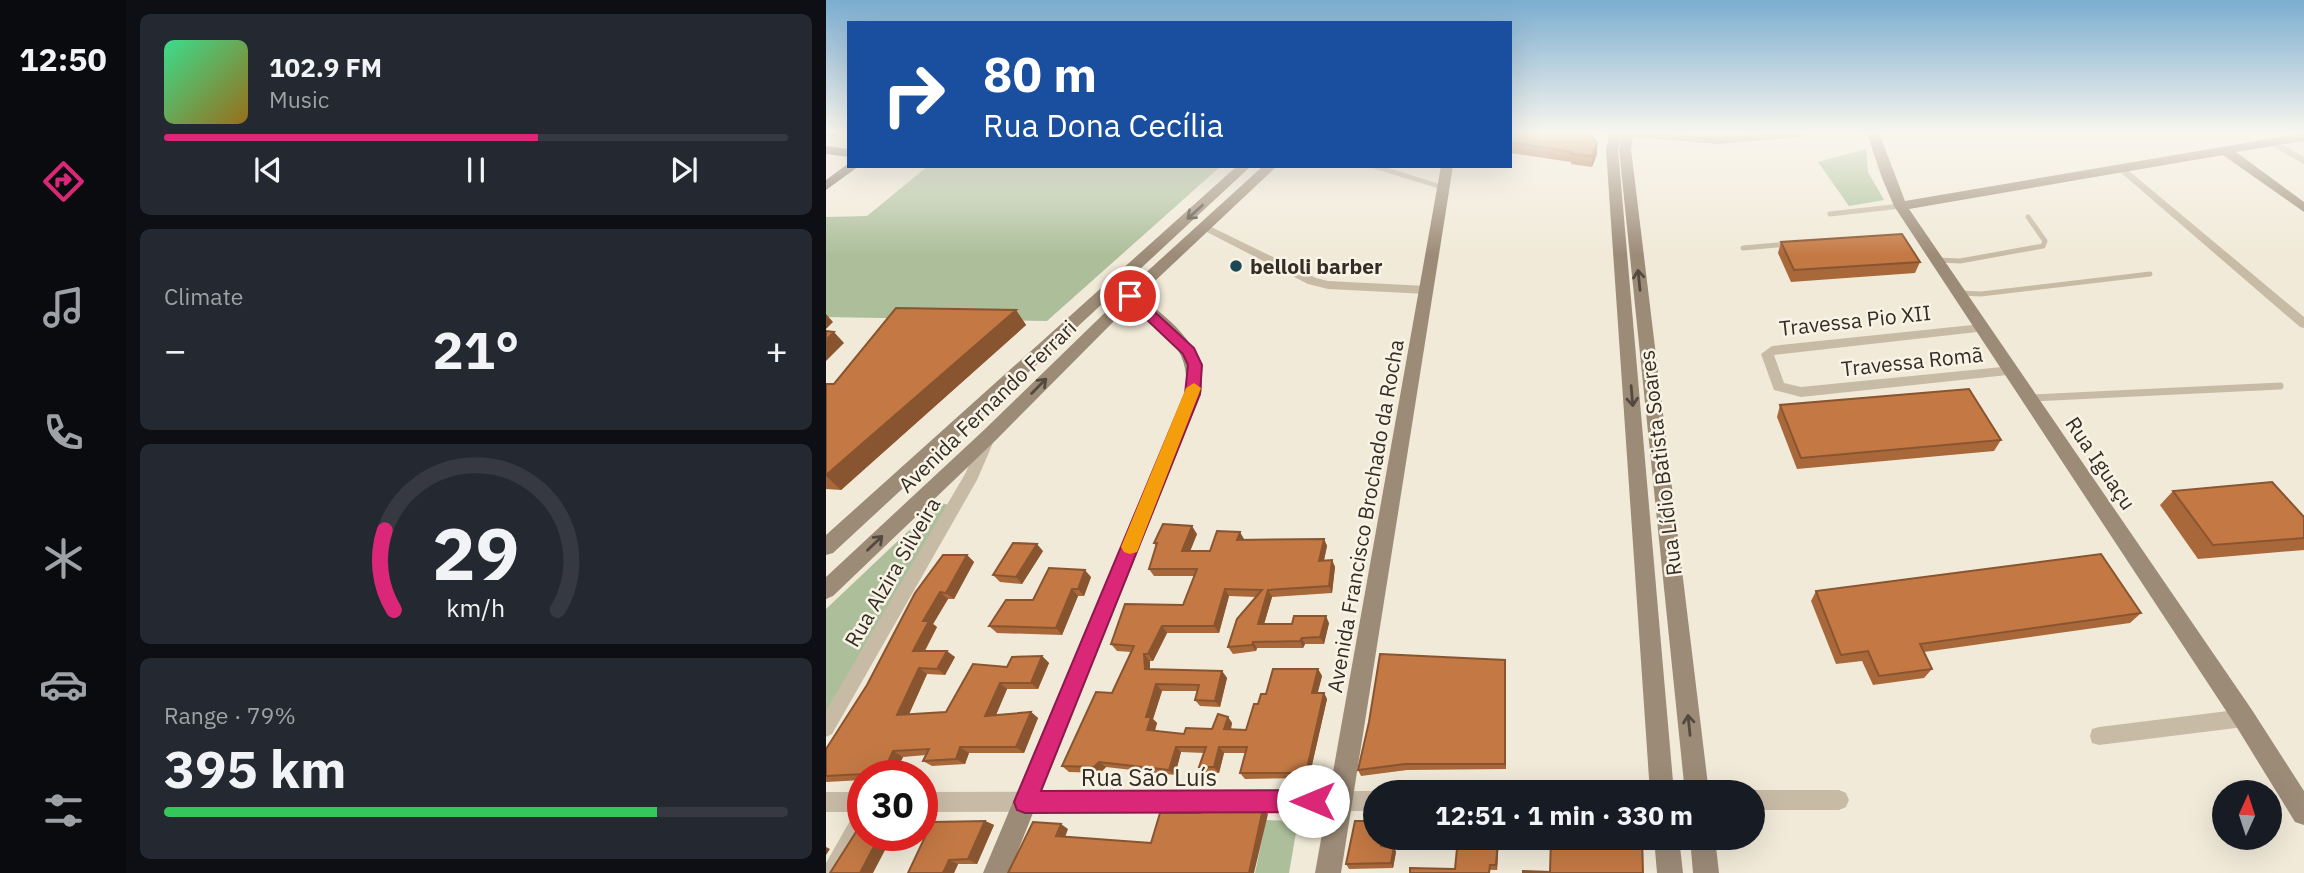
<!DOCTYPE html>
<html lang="en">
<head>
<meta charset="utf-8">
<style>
	body { margin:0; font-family:"IBM Plex Sans",sans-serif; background:#242831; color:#f1f3f6; height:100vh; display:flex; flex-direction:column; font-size:26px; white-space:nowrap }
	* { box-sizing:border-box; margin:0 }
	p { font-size:23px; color:#9ea1a6 }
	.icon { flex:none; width:38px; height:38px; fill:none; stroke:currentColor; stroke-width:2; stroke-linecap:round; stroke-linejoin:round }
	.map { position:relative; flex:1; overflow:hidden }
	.sheet { display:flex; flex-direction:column; gap:14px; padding:14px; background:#0d0f14; width:700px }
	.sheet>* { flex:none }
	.top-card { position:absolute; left:21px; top:21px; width:665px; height:147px; border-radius:0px; box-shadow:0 7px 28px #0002; background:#1a4fa0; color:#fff; overflow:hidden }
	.needle { width:46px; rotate:3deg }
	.controls { position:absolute; left:1386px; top:780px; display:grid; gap:14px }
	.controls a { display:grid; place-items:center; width:70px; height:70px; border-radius:50%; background:#171b24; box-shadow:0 7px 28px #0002; font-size:35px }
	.speed { position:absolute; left:21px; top:760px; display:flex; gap:14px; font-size:35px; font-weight:700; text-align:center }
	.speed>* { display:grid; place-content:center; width:91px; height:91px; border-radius:50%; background:#171b24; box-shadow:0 7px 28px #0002; line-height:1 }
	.speed .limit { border:10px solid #d22; background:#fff; color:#111 }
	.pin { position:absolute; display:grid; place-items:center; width:60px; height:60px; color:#fff; margin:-30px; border:4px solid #fff; border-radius:50%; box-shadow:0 2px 7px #0007 }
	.me { position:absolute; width:77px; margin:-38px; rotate:270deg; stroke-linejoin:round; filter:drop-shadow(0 0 5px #0008) }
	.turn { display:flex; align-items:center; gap:24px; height:147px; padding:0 21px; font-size:32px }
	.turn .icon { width:91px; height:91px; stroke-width:2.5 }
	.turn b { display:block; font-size:49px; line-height:60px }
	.big { font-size:52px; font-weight:800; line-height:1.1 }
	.sheet .card { flex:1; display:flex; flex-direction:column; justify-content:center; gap:10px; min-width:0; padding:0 24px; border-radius:10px; background:#242831 }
	.sheet .dial { align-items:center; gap:0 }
	.dial svg { height:182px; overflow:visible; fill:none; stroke:#363941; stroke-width:7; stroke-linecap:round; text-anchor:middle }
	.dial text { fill:#f1f3f6; stroke:none }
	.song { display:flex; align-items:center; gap:21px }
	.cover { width:84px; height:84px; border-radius:10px; background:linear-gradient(135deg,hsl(150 70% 55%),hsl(40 70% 35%)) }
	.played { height:7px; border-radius:4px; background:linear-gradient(90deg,#db2777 60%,#363941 60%) }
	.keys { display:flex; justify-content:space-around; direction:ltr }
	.heat { display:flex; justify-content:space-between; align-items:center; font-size:38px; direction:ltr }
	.charge { height:10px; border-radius:5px; background:linear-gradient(90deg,#34c759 79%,#363941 0) }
	.trip { position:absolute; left:537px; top:780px; width:402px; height:70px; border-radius:35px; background:#171b24; box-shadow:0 7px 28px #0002; font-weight:800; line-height:70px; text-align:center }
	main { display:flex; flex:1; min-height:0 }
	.dock { display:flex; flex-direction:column; width:126px; justify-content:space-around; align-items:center; background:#090b0e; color:#9ea1a6 }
	.dock .icon { width:49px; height:49px }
	.dock .active { color:#db2777 }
	.dock b { font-size:32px; color:#f1f3f6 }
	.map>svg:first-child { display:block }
	.green { fill:#acbf9a }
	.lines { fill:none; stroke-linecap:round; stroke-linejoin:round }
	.lane-far1 { stroke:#c8bba6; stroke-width:5 }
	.lane { stroke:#c8bba6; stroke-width:7 }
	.street { fill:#c8bba6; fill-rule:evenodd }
	.secondary { fill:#9c8b77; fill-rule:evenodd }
	.primary { fill:#766758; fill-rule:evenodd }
	.wall { fill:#a9683a }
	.shaded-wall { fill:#895530 }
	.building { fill:#c47944; stroke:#895530; stroke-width:2 }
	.oneway { stroke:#53493e }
	.route { fill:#db2777; stroke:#8e194d; stroke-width:2 }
	.slow { fill:#f59e0b }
	.poi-dot { fill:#1d4855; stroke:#f9f3e5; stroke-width:2.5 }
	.labels { text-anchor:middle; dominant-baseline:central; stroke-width:5; stroke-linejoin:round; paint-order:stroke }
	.poi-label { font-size:21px; font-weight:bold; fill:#342d26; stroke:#f9f3e5; text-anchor:start }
	.street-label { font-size:21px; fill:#342d26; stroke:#f9f3e5 }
	.near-street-label { font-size:24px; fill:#342d26; stroke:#f9f3e5 }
</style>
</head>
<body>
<main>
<nav class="dock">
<b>12:50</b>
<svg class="icon active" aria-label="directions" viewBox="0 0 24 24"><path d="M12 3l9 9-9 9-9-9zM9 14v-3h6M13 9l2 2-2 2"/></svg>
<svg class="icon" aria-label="music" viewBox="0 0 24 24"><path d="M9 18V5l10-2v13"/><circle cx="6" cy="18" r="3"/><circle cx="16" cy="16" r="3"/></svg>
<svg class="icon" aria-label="phone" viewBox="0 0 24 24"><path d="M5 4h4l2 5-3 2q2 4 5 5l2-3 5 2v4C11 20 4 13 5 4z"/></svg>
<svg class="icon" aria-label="climate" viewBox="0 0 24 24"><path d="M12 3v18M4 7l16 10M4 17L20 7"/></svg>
<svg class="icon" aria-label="car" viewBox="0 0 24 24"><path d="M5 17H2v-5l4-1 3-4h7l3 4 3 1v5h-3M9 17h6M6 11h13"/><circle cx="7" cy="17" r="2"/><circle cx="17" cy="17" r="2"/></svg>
<svg class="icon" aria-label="filters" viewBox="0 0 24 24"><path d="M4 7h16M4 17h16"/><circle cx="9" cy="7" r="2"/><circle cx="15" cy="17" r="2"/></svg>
</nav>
<section class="sheet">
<div class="card">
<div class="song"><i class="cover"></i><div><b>102.9 FM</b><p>Music</p></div></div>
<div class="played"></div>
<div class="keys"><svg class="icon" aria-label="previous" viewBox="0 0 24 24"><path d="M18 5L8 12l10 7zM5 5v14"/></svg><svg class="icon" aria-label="pause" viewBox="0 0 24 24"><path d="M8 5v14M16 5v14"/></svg><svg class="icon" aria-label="next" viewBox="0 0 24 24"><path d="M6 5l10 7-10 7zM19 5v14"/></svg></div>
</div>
<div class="card"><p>Climate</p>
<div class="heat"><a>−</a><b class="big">21°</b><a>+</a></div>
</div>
<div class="card dial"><svg viewBox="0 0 100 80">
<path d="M14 69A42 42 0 1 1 86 69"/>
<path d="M14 69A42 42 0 0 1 10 34" stroke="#db2777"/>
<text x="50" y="56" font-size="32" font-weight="700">29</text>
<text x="50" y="72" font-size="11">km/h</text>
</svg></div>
<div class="card"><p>Range · 79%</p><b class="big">395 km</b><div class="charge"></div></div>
</section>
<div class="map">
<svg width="1478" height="873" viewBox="0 0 1478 873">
	<rect width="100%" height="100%" fill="#f1ead9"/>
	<!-- green -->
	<g class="green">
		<path d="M1040,149L1042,172L1058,200L1023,206L992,162Z"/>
		<path d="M102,166H395L221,321L0,317V217L41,216Z"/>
		<path d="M113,502L128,507L0,719V609Z"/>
		<path d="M440,820L472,821L463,873H429Z"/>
	</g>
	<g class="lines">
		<!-- lane-far1 -->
		<g class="lane-far1">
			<path d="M1004,214L1075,206"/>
			<path d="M917,248L963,244"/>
			<path d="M1111,260L1134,261L1217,246L1219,241L1202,217"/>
			<path d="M1134,293L1155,294L1324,274"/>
		</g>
		<!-- lane -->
		<path class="lane" d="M1204,398L1454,386"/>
		<!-- street -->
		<g class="street">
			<path d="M1444,141H1450L1478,157V164L1444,145Z"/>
			<path d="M539,166H556L623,187L618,190Z"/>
			<path d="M1297,166L1478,317V328L1474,327L1293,171V167Z"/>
			<path d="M379,224L490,278L502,281L601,286L607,290L601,294L502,289L482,284L375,229V225Z"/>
			<path d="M1156,324L1162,328L1160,331L948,355L958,383L975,387L1186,366L1191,368L1193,371L1191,374L975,397L948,390L935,354L946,346Z"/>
			<path d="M163,431L170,436L151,480L6,734L0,737V711L139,474L158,432Z"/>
			<path d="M1418,709L1424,712L1427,718L1424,724L1418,727L1273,745L1266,743L1264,736L1266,729L1273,727Z"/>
			<path d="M928,790H1013L1020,793L1023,800L1020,807L1013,810H928V793H922Z"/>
			<path d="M550,791L554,793H550V811L96,812V792Z"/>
			<path d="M0,792H37L38,835L17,873H0V863L29,812H0Z"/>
		</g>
		<!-- secondary -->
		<g class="secondary">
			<path d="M784,133H796L792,149L848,793H824L780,149Z"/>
			<path d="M796,133L892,136L980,133L974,137L892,144L807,137L805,149L883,793H859L793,149Z"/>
			<path d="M1041,133H1053L1079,201L1478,133V141L1410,152L1478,202V212L1397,155L1083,209L1426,710L1478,791V825L1469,822L1410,726L1068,206L1056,178Z"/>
			<path d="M411,166H425L298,284L303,288L437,166H451L313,296C346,321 383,349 375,394L183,873H157L359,394C367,350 336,329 305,304L170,440L7,596L0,599V577L158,430L295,297L289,292L7,553L0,555V535Z"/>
			<path d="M615,166H627L515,873H489Z"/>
			<path d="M828,838H853L857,873H831Z"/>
			<path d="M864,838H889L893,873H867Z"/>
		</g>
		<!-- primary -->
		<g class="primary">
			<path d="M0,146L23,149V157L0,154Z"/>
			<path d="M23,163V166H33L0,190V180Z"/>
		</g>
	</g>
	<!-- wall -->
	<g class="wall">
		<path d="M0,133H14L8,137L0,136Z"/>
		<path d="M684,133L771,154L766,167L745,164V162L684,153Z"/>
		<path d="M955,242L1094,262L1089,273L965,282L952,253Z"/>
		<path d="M190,310L200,325L15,490L0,489V384H8Z"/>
		<path d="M954,405L1175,440L1168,451L971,469L951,417Z"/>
		<path d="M1347,491L1478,517V550L1372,559L1334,505Z"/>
		<path d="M371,534L364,551H384L418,539H498L501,546L498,561L506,560L509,567L506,593L446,597L438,624L503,623L498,644H479L477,648H431L430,651L407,654L402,647L430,597L403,596L393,633H341L327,661H324V669L396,671L401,678L394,707L374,706L369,700L371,691H336L327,719L331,723L329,731L358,734L386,729L402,717L406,723L405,730H420L432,704L440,694L492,669L496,676L491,693H498L501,699L483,778L419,779L414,773L419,753H398L393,773H378L373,767L378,753L355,752L349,775L280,767L274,773L243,772L236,766L286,693L305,652L291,651L285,644L357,605L368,576H328L323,569L330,546L328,543Z"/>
		<path d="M217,551L196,584L174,582L167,575Z"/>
		<path d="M141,555L148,562L128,599H122L107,624L111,627L99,651L129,657L119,675L101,674L83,714L120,712L181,667L216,656L223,663L212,689H181L170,715L205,712L212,718L198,753H143L139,764L106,766L97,761L100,755L77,757L68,775H37V780L0,782V749Z"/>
		<path d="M265,577L258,596H252L236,635L171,633L163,626L207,600Z"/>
		<path d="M990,591L1315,613L1304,623L1098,652L1106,669L1098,678L1047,685L1036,661L1010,664L985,601Z"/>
		<path d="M679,666L680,769L581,770L535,776L532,770Z"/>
		<path d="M159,821L168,825L151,864H132L128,873H82Z"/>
		<path d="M550,838H559L558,846L568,847L570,852L567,868L523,869L520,864Z"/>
		<path d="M673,838L671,870L629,869Z"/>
	</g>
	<!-- shaded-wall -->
	<g class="shaded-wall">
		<path d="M5,133H14L8,137Z"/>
		<path d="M771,144V154L766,167V156Z"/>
		<path d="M190,310L200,325L15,490L0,476V475Z"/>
		<path d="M0,314L7,322L0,329Z"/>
		<path d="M8,332L18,343L0,361V340Z"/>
		<path d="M366,526L371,534L361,559L356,551Z"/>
		<path d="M414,532L418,539L415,547L411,540Z"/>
		<path d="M498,539L501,546L496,568L493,561Z"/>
		<path d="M211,544L217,551L196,584L190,577Z"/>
		<path d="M141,555L148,562L128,599L120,593Z"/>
		<path d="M506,560L509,567L506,593L503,586Z"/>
		<path d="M259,570L265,577L258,596L252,589Z"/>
		<path d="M246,589L252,596L236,635L230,628Z"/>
		<path d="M399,589L403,596L393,633L388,626Z"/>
		<path d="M442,590L446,597L436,631L432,624Z"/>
		<path d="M114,592L122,599L107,624L111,627L95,657L87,651L97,621Z"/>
		<path d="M500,616L503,623L498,644L494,637Z"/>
		<path d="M336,626L341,633L327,661L322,654Z"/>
		<path d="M476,638L479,644L477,648L474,641Z"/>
		<path d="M427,642L431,648L430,651L426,645Z"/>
		<path d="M121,651L129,657L119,675L111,669Z"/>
		<path d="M318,654L324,661V675L319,669Z"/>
		<path d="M216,656L223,663L212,689L205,683Z"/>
		<path d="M679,660V666L680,769L679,764Z"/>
		<path d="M93,668L101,674L80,721L71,715Z"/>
		<path d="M492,669L496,676L490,700L486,693Z"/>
		<path d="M396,671L401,678L394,707L389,701Z"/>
		<path d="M174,683L181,689L167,722L159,716Z"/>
		<path d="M330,684L336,691L327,719L331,723L327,736L321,730L320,717Z"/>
		<path d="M498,693L501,699L483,778L480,773Z"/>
		<path d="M205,712L212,718L198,753L190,747Z"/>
		<path d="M402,717L406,723L403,735L398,729Z"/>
		<path d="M134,747L143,753L139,764L130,759Z"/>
		<path d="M350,747L355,752L349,775L343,770Z"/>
		<path d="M393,747L398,753L393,773L388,767Z"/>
		<path d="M67,751L77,757L68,775H61L57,773Z"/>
		<path d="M273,762L280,767L274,773L268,767Z"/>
		<path d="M437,809L442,814L428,873H423Z"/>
		<path d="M159,821L168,825L151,864L142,859Z"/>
		<path d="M235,824L242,829L238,840L230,836Z"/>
		<path d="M54,835H67L47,873H34Z"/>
		<path d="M556,838H559L557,850L555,846Z"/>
		<path d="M672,838H673L671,870L670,865Z"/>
		<path d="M0,847L4,849L0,855Z"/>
		<path d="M568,847L570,852L567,868L565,863Z"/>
		<path d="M123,860L132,864L128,873H117Z"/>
	</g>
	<!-- building -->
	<g class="building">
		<path d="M684,133H764L771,144L766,156L745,154L746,152L684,142Z"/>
		<path d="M1076,234L1094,262L968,270L955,242Z"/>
		<path d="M70,308L190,310L0,475V384H8Z"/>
		<path d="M0,331L8,332L0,340Z"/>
		<path d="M1143,389L1175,440L975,458L954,405Z"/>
		<path d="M1446,482L1478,517V538L1387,545L1347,491Z"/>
		<path d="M337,524L366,526L356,551H384L391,531L414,532L411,540L498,539L493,561L506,560L503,586L442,590L432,624H466L468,616H500L494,637L476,638L474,641L427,642L426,645L402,647L411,619L436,590L399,589L388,626H336L322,654H318L319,669L396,671L389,701L369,700L373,685L330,684L320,717H325L321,730L358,734L360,728L386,729L392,714L402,717L398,729L420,730L428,704H432L435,694H440L447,669H492L486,693H498L480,773H414L421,747H393L388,767H373L380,747H350L343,770L273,762L268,767L236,766L270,692L286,693L308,646L285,644L299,604L357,605L371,569H323L331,543H328Z"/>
		<path d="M187,543L211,544L190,577L167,575Z"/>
		<path d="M1275,554L1315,613L1094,644L1106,669L1053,676L1042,651L1015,655L990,591Z"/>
		<path d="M117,555H141L120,593L114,592L97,621H103L87,651H121L111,669L93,668L71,715L120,712L147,664L181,667L186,657L216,656L205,683H174L159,716L205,712L190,747H134L130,759L97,761L103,749L67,751L57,773L0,776V749L41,685L89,593Z"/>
		<path d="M223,568L259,570L252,589H246L230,628L163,626L180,600H207Z"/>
		<path d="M554,654L679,660V764H579L532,770L543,722Z"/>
		<path d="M375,809H437L423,873H182L207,822L235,824L230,836L325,843L334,813H374Z"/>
		<path d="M159,821L142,859L123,860L117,873H82L106,822Z"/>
		<path d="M529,821H550V838H556L555,846L568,847L565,863L520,864Z"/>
		<path d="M31,822H37V835H54L34,873H4L30,832Z"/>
		<path d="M632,838H672L670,865H664L663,873H584V868L629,869Z"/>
		<path d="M725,838H816L817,873H697V871L724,872Z"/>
	</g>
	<!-- one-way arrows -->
	<defs><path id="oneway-shaft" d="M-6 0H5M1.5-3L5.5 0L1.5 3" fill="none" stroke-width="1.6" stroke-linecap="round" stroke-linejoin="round" transform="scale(1.75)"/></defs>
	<g class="oneway">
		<use href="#oneway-shaft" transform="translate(369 212) rotate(138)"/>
		<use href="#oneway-shaft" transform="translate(813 280) rotate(-96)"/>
		<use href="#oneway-shaft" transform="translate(213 386) rotate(-45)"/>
		<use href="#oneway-shaft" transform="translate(806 396) rotate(85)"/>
		<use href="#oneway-shaft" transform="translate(49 543) rotate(-44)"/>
		<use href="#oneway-shaft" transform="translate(863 725) rotate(-96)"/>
	</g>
	<!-- sky -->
	<linearGradient id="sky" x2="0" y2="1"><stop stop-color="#7badd0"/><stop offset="0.52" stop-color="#f9f6ee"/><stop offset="1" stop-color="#f9f6ee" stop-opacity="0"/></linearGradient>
	<rect width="1478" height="255" fill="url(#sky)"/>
	<!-- route -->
	<path class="route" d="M304,292L308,293L368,348L376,365L374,394L215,791L487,790L495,793L498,801L495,809L487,812L199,813L191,810L188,802L359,394L362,365L357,354L299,299V293Z"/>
	<!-- slow -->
	<path class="slow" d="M368,383L375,388L313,547L311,552L304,554L298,552L295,547L360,388Z"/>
	<!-- markers -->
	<circle class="poi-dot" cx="410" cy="266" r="7"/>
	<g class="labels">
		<!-- poi labels -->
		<g class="poi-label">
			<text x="424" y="266">belloli barber</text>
		</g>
		<!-- street labels -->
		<g class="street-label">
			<text transform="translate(1029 320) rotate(-6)">Travessa Pio XII</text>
			<text transform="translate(1086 361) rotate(-6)">Travessa Romã</text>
			<text transform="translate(161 406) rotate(-44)">Avenida Fernando Ferrari</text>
			<text transform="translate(834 463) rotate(-97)">Rua Lídio Batista Soares</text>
			<text transform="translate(1275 463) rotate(56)">Rua Iguaçu</text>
			<text transform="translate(539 516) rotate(-80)">Avenida Francisco Brochado da Rocha</text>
			<text transform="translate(66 572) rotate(-60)">Rua Alzira Silveira</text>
		</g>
		<!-- near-street labels -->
		<g class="near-street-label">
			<text x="323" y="777">Rua São Luís</text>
		</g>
	</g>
</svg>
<div class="controls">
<a><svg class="needle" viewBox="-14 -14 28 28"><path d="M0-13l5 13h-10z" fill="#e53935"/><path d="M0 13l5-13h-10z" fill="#9ea1a6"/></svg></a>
</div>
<div class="speed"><div class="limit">30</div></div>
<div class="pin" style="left:304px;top:296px;background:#d93025"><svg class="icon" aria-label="arrive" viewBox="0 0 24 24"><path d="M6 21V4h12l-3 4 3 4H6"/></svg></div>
<svg class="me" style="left:487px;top:801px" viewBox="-20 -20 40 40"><circle r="19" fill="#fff"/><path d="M0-13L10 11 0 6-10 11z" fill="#db2777"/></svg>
<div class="trip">12:51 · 1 min · 330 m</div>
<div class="top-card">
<div class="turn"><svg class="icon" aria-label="right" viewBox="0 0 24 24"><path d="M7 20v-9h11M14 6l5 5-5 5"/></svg><div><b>80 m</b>Rua Dona Cecília</div></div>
</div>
</div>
</main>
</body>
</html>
